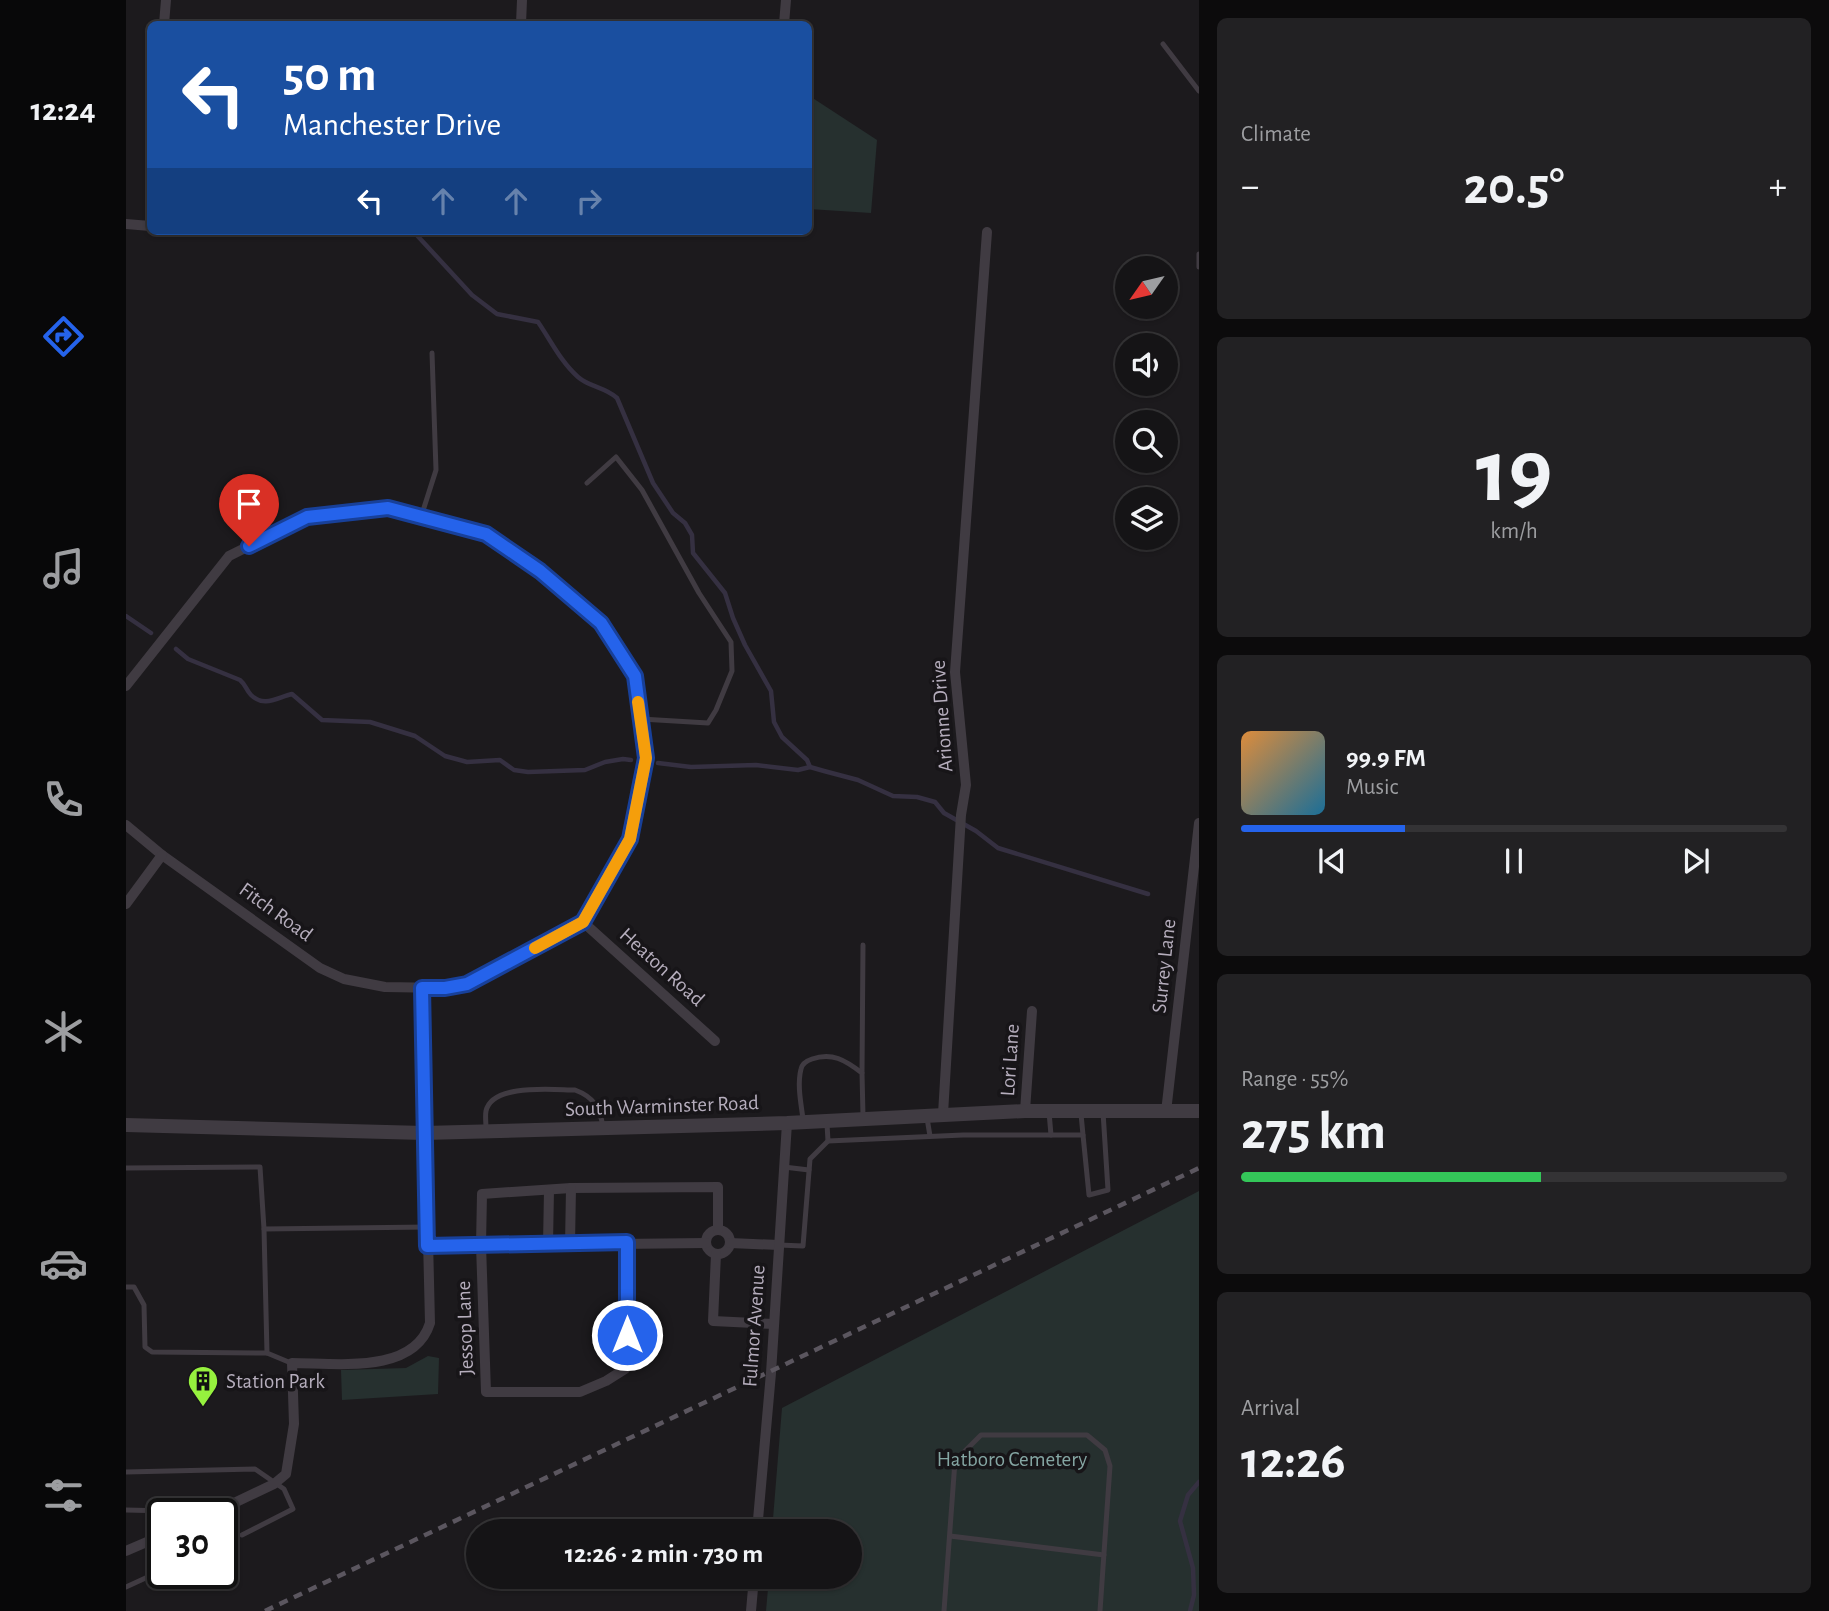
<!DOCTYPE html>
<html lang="en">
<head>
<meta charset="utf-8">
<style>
	body { margin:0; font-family:"Alegreya Sans",sans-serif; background:#222123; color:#f1f3f6; height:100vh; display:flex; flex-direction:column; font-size:26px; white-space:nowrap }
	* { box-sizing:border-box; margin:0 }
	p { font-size:23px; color:#9d9ea1 }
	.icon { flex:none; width:38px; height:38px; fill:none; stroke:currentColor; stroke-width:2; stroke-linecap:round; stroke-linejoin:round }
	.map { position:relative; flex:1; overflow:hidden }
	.side { display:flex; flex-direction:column; gap:18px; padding:18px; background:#0c0b0c; width:630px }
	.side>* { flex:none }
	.top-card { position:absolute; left:21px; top:21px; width:665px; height:214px; border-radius:10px; box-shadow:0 2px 5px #0004,0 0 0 2px #343335; background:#1a4fa0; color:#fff; overflow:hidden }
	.needle { width:46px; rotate:236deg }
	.fabs { position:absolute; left:989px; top:256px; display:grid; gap:14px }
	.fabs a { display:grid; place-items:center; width:63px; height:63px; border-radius:50%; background:#151416; box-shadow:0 2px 5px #0004,0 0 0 2px #343335; font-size:35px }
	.speed { position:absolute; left:21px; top:1498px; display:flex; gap:14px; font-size:35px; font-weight:700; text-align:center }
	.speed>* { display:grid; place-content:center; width:91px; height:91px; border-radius:50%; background:#151416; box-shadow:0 2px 5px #0004,0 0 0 2px #343335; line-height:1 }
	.speed .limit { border:4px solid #111; border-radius:10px; background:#fff; color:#111 }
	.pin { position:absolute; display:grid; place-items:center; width:60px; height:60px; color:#fff; margin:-72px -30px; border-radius:50% 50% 50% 0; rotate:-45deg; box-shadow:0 0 7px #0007 }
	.pin .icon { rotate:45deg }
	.me { position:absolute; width:77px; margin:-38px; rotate:0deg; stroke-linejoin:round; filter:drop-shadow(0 0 5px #0008) }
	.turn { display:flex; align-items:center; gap:24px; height:147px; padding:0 21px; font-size:32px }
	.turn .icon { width:91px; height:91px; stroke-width:2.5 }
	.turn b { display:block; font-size:49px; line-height:60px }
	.lanes { display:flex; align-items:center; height:66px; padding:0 21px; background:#0003; justify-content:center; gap:35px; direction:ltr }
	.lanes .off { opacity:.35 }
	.big { font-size:52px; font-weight:700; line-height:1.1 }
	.side .tile { flex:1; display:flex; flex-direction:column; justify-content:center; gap:10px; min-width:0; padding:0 24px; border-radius:10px; background:#222123 }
	.side .dial { align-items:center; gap:0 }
	.dial b { font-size:91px; line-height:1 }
	.song { display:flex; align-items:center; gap:21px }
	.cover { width:84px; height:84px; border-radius:10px; background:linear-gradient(135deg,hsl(30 70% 55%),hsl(200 70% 35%)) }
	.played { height:7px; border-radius:4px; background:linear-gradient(90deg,#2563eb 30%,#343335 30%) }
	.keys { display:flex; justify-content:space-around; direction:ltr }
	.heat { display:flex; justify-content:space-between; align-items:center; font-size:38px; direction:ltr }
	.charge { height:10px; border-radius:5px; background:linear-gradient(90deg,#34c759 55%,#343335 0) }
	.trip { position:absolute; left:340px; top:1519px; width:396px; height:70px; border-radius:35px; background:#151416; box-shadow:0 2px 5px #0004,0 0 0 2px #343335; font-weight:700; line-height:70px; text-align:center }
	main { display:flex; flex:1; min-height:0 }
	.tabs { display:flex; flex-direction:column; width:126px; justify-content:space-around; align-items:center; background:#080809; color:#9d9ea1 }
	.tabs .icon { width:49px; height:49px }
	.tabs .on { color:#2563eb }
	.tabs b { font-size:32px; color:#f1f3f6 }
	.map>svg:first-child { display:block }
	.green { fill:#26302f }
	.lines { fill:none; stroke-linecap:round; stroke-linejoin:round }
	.stream { stroke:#353041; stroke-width:4.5 }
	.service { stroke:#403b42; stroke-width:5 }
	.minor { stroke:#403b42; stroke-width:10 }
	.tertiary { stroke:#403b42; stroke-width:14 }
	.rail { stroke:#5b565f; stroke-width:4.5; stroke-dasharray:9 7; stroke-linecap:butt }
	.route-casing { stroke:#184099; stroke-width:18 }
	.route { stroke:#2563eb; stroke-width:12 }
	.slow { stroke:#f59e0b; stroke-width:12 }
	.labels { text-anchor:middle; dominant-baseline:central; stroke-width:7; stroke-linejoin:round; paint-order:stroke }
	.street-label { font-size:21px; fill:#b5adbc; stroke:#171518 }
	.poi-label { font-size:21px; fill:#b5adbc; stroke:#171518; text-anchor:start }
	.park-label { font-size:21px; fill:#85a6a3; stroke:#171518 }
</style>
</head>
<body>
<main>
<nav class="tabs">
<b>12:24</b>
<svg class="icon on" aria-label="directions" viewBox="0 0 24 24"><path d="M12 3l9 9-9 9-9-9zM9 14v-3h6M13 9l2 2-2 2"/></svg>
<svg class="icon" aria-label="music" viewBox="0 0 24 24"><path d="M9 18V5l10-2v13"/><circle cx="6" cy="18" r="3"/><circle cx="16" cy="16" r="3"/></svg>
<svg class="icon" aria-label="phone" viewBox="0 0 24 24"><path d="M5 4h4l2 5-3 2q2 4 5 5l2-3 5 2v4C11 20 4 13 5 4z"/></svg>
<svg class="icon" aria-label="climate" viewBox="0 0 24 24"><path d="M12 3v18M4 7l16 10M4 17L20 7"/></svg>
<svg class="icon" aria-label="car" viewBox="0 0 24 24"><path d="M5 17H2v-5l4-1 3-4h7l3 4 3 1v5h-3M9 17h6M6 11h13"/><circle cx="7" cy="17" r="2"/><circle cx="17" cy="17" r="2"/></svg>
<svg class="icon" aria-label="filters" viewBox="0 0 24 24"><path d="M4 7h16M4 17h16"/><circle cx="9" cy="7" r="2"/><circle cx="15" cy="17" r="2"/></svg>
</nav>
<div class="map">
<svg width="1073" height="1611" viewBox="0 0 1073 1611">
	<rect width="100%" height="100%" fill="#1c1a1d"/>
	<!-- green -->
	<g class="green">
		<path d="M682,95L751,140L745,213L683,209Z"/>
		<path d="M1073,1191V1611H640L643,1577H723V1531H646L656,1408Z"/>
		<path d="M302,1356L313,1358L312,1394L216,1400L215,1370L280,1368Z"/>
	</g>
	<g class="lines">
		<!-- stream -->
		<g class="stream">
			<path d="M287,231L346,295L371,314L412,322C425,341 435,362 452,377C463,387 479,387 491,398L527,483L547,513L559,523L566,535L567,553L599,593L607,618L619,645L645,691L648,722L656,737L681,760L684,767"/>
			<path d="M0,616L25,633"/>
			<path d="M50,649L62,659L114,680C120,685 120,690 125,695C138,708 152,697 166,694L196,720L244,722L289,736L319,756L341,762L374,760L388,770L402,772L459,770L479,762L497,759L505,760"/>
			<path d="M532,763L565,767L630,765L672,770L684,767L698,771L732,780L767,796L791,797L809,802L818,813L850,831L872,848L1022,894"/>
			<path d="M1064,1611L1068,1595L1067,1568L1054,1521L1062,1495L1073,1482"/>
		</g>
		<!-- service -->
		<g class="service">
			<path d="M1037,44L1073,91"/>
			<path d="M1073,254V267"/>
			<path d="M461,483L490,457L516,490L573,593L605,642L606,671L590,710L582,723L515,719"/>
			<path d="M295,517L310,470L306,353"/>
			<path d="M736,1073L737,945"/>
			<path d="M923,1112L925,1135"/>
			<path d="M955,1114L957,1135"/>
			<path d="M801,1118L804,1136"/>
			<path d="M677,1119C675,1103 671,1085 675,1069C676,1064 680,1061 686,1059C706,1052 719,1060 736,1073L737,1116"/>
			<path d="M701,1124L702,1141L837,1135H957L963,1195L982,1190L977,1112"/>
			<path d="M360,1128C360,1123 359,1116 360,1111C366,1083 428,1090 449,1090C468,1097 474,1108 477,1127"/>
			<path d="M658,1167L683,1170"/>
			<path d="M0,1168L134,1167L138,1229L301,1227"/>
			<path d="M138,1229L141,1353L165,1363"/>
			<path d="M653,1245L677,1246L684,1159L702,1141"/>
			<path d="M0,1287H8L18,1305L19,1347L26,1352L141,1353"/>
			<path d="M0,1472L129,1469L158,1489L167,1509L116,1535"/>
			<path d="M0,1510L84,1512"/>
			<path d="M824,1536L978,1555"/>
			<path d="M0,1587L37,1570"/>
			<path d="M818,1611L829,1461L855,1435H961L979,1450L984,1466L974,1611"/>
		</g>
		<!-- minor -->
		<g class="minor">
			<path d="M38,24L40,0"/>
			<path d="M395,24L396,0"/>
			<path d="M658,24L660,0"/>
			<path d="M0,224L24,226"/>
			<path d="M81,231H84"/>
			<path d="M0,686L103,556L181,517L263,508L360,534L414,571L475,623L509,676L520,758L504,839L457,922L341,984L319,988L259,987L218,979L194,968L36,855L0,825"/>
			<path d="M0,904L36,855"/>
			<path d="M457,922L589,1041"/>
			<path d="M899,1111L906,1011"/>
			<path d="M1040,1112L1073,823"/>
			<path d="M817,1114L835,815L840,785L829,672L861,232"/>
			<circle cx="592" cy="1242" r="12"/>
			<path d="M501,1242V1358L499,1369L480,1381L454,1392H360L355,1245L356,1194L445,1188L592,1187V1230"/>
			<path d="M604,1243L653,1245"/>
			<path d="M422,1244L423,1190"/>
			<path d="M444,1244L445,1188"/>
			<path d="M301,1246L580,1243"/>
			<path d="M590,1254L587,1321L648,1324"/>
			<path d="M85,1514L148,1484L160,1474L168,1424L166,1363C209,1363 288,1375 304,1323L296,988"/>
			<path d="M631,1531L645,1373L661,1123"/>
			<path d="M0,1551L37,1535"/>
			<path d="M625,1611L628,1577"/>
		</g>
		<!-- tertiary -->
		<path class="tertiary" d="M0,1125L298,1133L661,1123L899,1111H1073"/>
		<!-- rail -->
		<path class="rail" d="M139,1611L1073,1168"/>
	</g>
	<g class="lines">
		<!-- route casing -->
		<g class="route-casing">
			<path id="route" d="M123,546L181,517L262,508L360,534L414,571L475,623L509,676L520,758L504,839L457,922L341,984L319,988H296L301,1246L501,1242V1335"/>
		</g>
		<!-- route -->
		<use href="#route" class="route"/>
		<!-- slow -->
		<path class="slow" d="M409,948L457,922L504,839L520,758L512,702"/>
	</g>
	<!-- icons -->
	<defs>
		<g id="building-pin" transform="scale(1.575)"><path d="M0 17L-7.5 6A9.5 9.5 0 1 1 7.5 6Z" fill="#96f13e" stroke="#171518"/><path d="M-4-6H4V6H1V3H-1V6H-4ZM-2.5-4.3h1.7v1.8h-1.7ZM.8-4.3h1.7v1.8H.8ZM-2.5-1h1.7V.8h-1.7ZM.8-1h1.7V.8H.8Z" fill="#111"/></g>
	</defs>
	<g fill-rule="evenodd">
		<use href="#building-pin" x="77" y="1381"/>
	</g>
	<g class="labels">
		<!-- street labels -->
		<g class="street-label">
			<text transform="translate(816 716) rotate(-94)">Arionne Drive</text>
			<text transform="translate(150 912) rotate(36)">Fitch Road</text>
			<text transform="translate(1038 966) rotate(-84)">Surrey Lane</text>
			<text transform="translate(536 967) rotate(42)">Heaton Road</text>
			<text transform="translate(884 1060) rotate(-86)">Lori Lane</text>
			<text transform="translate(536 1106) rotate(-2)">South Warminster Road</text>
			<text transform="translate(628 1326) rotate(-86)">Fulmor Avenue</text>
			<text transform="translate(339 1328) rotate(-92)">Jessop Lane</text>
		</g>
		<!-- poi labels -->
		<g class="poi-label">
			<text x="100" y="1381">Station Park</text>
		</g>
		<!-- park labels -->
		<g class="park-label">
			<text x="886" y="1459">Hatboro Cemetery</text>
		</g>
	</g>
</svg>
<div class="fabs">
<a><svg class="needle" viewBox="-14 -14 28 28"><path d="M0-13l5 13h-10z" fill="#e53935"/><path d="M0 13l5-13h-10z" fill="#9d9ea1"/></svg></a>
<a><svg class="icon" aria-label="sound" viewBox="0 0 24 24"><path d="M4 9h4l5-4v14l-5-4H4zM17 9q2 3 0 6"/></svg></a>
<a><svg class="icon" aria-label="search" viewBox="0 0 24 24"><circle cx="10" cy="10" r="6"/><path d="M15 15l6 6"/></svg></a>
<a><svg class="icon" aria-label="layers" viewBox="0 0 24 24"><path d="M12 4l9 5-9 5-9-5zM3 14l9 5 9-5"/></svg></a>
</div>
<div class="speed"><div class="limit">30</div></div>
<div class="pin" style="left:123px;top:546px;background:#d93025"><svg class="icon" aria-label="arrive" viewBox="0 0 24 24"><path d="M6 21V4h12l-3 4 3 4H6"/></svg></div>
<svg class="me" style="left:501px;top:1335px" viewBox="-20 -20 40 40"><circle r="17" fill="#2563eb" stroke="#fff" stroke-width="3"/><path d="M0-11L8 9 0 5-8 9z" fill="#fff"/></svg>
<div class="trip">12:26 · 2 min · 730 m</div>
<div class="top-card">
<div class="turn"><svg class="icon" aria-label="left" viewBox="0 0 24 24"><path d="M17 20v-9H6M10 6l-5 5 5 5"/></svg><div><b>50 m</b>Manchester Drive</div></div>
<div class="lanes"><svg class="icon" aria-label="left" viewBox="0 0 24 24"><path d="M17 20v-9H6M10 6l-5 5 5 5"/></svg><svg class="icon off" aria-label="ahead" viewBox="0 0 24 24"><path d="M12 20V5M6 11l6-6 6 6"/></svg><svg class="icon off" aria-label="ahead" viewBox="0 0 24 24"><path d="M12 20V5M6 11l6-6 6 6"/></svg><svg class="icon off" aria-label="right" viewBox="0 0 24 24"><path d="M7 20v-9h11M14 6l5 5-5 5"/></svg></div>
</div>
</div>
<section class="side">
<div class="tile"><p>Climate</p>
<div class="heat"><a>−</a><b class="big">20.5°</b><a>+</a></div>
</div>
<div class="tile dial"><b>19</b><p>km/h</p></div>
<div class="tile">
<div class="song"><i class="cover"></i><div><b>99.9 FM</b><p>Music</p></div></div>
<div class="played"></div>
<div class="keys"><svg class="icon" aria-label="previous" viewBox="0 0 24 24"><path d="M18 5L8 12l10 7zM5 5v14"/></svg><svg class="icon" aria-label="pause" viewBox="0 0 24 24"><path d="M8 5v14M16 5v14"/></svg><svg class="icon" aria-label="next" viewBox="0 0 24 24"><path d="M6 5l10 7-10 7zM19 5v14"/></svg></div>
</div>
<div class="tile"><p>Range · 55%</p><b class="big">275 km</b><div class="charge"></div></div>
<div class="tile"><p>Arrival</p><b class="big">12:26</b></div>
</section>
</main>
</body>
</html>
